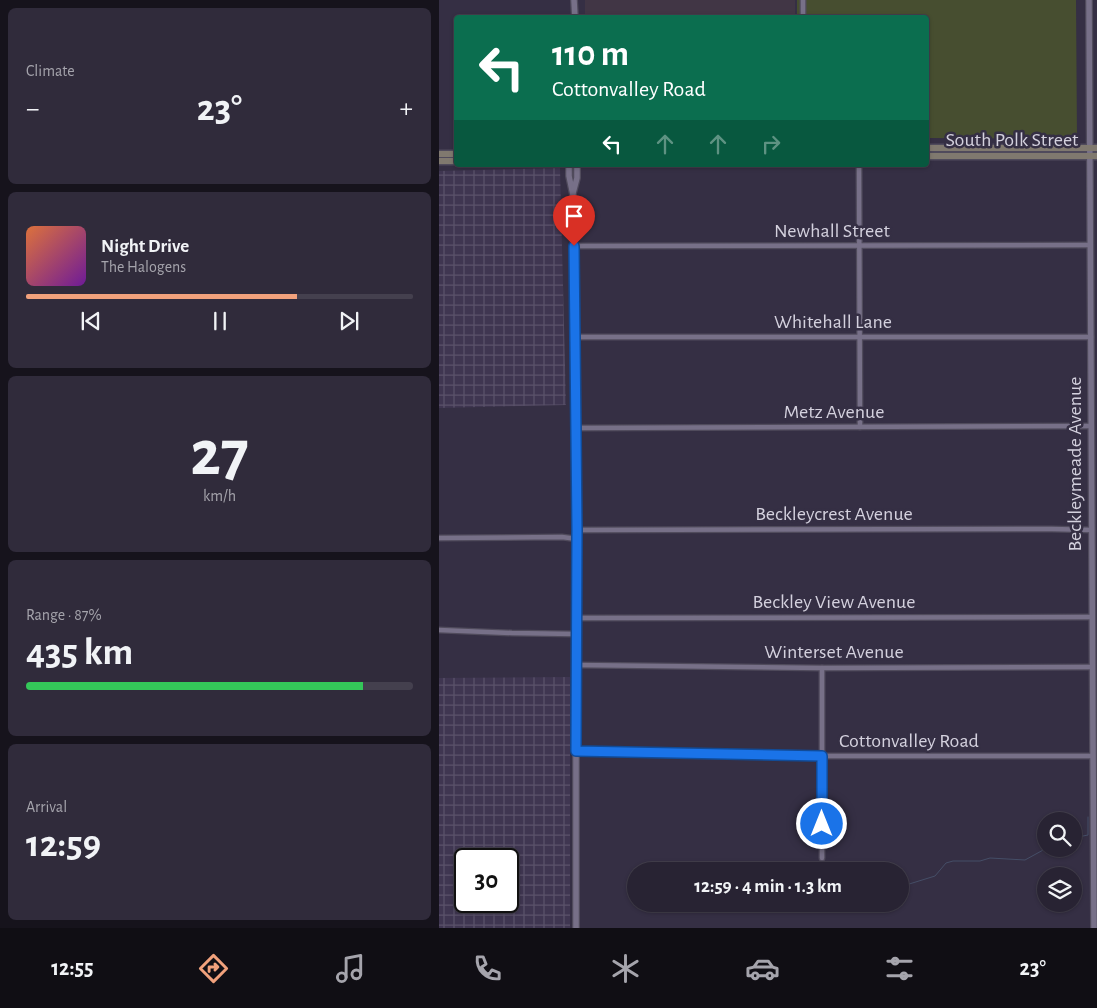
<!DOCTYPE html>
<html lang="en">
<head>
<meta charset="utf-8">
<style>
	body { margin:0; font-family:"Alegreya Sans",sans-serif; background:#302b3b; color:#f1f3f6; height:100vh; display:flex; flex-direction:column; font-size:19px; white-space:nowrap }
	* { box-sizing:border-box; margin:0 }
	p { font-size:16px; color:#a5a4ac }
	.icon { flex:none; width:28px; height:28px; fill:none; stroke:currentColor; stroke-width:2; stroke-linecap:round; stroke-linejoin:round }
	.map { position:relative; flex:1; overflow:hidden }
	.panel { display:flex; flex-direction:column; gap:8px; padding:8px; background:#16131c; width:439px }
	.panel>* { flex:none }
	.banner { position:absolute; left:15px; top:15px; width:475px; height:152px; border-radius:5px; box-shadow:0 1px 4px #0004,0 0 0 1px #44404e; background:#0b6e4f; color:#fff; overflow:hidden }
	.controls { position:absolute; left:598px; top:812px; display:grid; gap:10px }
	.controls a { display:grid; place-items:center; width:45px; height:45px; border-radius:50%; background:#282333; box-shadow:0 1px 4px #0004,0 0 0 1px #44404e; font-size:25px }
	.speed { position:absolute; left:15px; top:848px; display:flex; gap:10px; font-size:25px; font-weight:700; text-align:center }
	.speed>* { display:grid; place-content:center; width:65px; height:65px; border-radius:50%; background:#282333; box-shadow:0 1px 4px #0004,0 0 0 1px #44404e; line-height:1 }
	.speed .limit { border:2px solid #111; border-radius:8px; background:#fff; color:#111 }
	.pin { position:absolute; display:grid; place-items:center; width:42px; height:42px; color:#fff; margin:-51px -21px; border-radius:50% 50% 50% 0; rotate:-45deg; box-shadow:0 0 5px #0007 }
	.pin .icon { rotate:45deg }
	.me { position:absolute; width:55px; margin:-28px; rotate:0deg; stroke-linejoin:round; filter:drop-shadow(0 0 4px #0008) }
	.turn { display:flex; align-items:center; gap:18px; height:105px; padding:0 15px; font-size:22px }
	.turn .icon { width:65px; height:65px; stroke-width:2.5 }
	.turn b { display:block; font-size:35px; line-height:42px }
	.lanes { display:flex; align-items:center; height:48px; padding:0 15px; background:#0003; justify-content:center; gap:25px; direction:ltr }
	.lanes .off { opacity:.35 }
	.big { font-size:38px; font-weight:600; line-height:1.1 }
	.panel .widget { flex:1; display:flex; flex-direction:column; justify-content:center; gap:8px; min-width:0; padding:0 18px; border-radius:8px; background:#302b3b }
	.panel .dial { align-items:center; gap:0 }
	.dial b { font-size:65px; line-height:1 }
	.song { display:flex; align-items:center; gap:15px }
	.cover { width:60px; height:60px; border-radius:8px; background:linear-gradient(135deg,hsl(20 70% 55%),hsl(280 70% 35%)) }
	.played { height:5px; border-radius:2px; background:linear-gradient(90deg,#f1a17c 70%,#44404e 70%) }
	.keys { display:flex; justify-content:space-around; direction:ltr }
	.heat { display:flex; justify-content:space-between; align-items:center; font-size:28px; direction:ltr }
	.charge { height:8px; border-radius:4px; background:linear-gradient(90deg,#34c759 87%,#44404e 0) }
	.trip { position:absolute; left:188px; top:862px; width:282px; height:50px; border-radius:25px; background:#282333; box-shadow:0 1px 4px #0004,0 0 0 1px #44404e; font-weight:600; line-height:50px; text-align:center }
	.tabs { display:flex; height:80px; justify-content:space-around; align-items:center; background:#100e14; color:#a5a4ac }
	.tabs .icon { width:35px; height:35px }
	.tabs .selected { color:#f1a17c }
	.tabs b { font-size:22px; color:#f1f3f6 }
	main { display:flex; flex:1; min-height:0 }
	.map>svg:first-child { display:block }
	.industrial { fill:url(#industrial-grid); fill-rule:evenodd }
	.education { fill:#413645 }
	.grass { fill:#474e30 }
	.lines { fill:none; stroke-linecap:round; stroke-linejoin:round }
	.stream { stroke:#454e67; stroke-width:1 }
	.minor-casing { stroke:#504b5c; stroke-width:7 }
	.tertiary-casing { stroke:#504b5c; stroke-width:8 }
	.secondary-casing { stroke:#504b5c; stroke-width:9 }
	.minor { stroke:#777088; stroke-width:4.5 }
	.tertiary { stroke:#777088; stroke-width:5.5 }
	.secondary { stroke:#80796f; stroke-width:6 }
	.route-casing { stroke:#114b97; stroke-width:12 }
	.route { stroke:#1a73e8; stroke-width:9 }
	.labels { text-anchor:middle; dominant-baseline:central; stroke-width:5; stroke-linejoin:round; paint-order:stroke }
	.street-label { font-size:20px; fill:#d4d1de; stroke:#352f44 }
</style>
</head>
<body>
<main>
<section class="panel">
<div class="widget"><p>Climate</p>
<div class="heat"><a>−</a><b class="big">23°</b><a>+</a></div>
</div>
<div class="widget">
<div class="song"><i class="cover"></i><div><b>Night Drive</b><p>The Halogens</p></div></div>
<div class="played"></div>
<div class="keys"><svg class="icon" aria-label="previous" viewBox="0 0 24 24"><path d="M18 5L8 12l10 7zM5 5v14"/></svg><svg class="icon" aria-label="pause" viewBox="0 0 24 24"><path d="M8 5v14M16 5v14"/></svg><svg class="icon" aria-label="next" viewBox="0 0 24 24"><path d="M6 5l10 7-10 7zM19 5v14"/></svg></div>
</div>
<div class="widget dial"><b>27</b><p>km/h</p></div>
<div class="widget"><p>Range · 87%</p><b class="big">435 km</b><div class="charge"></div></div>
<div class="widget"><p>Arrival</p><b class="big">12:59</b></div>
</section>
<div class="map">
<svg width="659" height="928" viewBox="0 0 659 928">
	<defs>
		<pattern id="industrial-grid" width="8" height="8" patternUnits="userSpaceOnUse" patternTransform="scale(1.25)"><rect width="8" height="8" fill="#3f3651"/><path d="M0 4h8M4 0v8" fill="none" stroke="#5a526a"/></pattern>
	</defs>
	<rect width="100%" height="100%" fill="#352f44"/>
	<!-- industrial -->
	<g class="industrial">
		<path d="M121,168L127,405L0,408V171Z"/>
		<path d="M131,677V928H0V678ZM26,859H69V901H26Z"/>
	</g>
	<!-- education -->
	<rect class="education" x="146" y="0" width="210" height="17"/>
	<!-- grass -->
	<path class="grass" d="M358,0H637L638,139L488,138V18L358,17Z"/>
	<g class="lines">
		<!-- stream -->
		<g class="stream">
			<path d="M634,838L649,835V817"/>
			<path d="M461,882L467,885L496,876L507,863L514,861H541L551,858L586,860L606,849"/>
			<path d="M293,906L306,904"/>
		</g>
		<!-- minor casing -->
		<g class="minor-casing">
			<g id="minor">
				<path d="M364,0V18"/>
				<path d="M420,165L421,427"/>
				<path d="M135,246L651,245"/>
				<path d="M137,337H652"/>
				<path d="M137,428L652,426"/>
				<path d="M138,530L613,529L653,530"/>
				<path d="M0,538L123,537L138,539"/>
				<path d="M137,618L653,617"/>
				<path d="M0,630L73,633L136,634"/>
				<path d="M137,665L383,668L653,667"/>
				<path d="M383,668V858"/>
				<path d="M137,751L383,756H654"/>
			</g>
		</g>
		<!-- tertiary casing -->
		<g class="tertiary-casing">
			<g id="tertiary">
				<path d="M135,0L136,18"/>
				<path d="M650,0L655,928"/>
				<path d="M130,165V176L134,195L137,337V928"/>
				<path d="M134,193L138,178V165"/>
			</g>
		</g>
		<!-- secondary casing -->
		<g class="secondary-casing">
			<g id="secondary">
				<path d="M488,148H659"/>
				<path d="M0,154H18"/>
				<path d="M488,156H659"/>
				<path d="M0,161H18"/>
			</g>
		</g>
		<!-- minor -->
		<use href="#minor" class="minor"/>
		<!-- tertiary -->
		<use href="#tertiary" class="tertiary"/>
		<!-- secondary -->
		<use href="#secondary" class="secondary"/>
	</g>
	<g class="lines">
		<!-- route casing -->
		<g class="route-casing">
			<path id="route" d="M135,246L138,530L137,751L383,756V824"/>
		</g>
		<!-- route -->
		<use href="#route" class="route"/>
	</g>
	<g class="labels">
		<!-- street labels -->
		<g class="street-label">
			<text x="573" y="140">South Polk Street</text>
			<text x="393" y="231">Newhall Street</text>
			<text x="394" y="322">Whitehall Lane</text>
			<text x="395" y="412">Metz Avenue</text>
			<text transform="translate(636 464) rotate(-90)">Beckleymeade Avenue</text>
			<text x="395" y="514">Beckleycrest Avenue</text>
			<text x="395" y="602">Beckley View Avenue</text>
			<text x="395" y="652">Winterset Avenue</text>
			<text x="470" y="741">Cottonvalley Road</text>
		</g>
	</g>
</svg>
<div class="controls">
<a><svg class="icon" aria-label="search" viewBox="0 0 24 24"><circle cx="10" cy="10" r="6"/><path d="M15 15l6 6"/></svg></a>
<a><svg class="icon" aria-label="layers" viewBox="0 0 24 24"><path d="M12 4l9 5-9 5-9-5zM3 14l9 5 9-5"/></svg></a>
</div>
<div class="speed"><div class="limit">30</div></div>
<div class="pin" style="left:135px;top:246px;background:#d93025"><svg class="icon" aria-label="arrive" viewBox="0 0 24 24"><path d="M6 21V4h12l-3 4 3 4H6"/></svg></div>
<svg class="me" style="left:383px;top:824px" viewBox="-20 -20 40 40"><circle r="17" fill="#1a73e8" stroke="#fff" stroke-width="3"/><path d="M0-11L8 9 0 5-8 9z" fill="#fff"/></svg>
<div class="trip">12:59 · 4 min · 1.3 km</div>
<div class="banner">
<div class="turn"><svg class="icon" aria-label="left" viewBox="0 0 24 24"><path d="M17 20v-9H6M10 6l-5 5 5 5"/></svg><div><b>110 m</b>Cottonvalley Road</div></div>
<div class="lanes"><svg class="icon" aria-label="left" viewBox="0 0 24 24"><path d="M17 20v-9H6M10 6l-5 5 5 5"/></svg><svg class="icon off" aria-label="ahead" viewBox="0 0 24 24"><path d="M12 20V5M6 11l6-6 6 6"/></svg><svg class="icon off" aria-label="ahead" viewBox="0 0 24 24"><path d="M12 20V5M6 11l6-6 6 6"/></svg><svg class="icon off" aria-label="right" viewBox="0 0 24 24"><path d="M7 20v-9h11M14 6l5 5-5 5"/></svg></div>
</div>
</div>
</main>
<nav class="tabs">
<b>12:55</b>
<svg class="icon selected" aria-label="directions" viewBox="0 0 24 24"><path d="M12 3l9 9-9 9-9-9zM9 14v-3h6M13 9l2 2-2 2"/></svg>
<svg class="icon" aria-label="music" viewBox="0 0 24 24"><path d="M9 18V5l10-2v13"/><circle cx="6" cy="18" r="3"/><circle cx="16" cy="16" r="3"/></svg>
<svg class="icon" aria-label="phone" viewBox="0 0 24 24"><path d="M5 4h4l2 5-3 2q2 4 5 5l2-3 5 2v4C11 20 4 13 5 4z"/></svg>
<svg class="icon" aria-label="climate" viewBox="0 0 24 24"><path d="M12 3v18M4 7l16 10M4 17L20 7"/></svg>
<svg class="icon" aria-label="car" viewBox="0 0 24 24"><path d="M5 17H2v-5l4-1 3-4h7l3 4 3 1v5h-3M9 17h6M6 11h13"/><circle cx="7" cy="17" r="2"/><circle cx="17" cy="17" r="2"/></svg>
<svg class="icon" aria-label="filters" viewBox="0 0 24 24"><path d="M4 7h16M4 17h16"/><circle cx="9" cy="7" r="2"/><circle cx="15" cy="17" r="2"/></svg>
<b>23°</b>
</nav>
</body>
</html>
